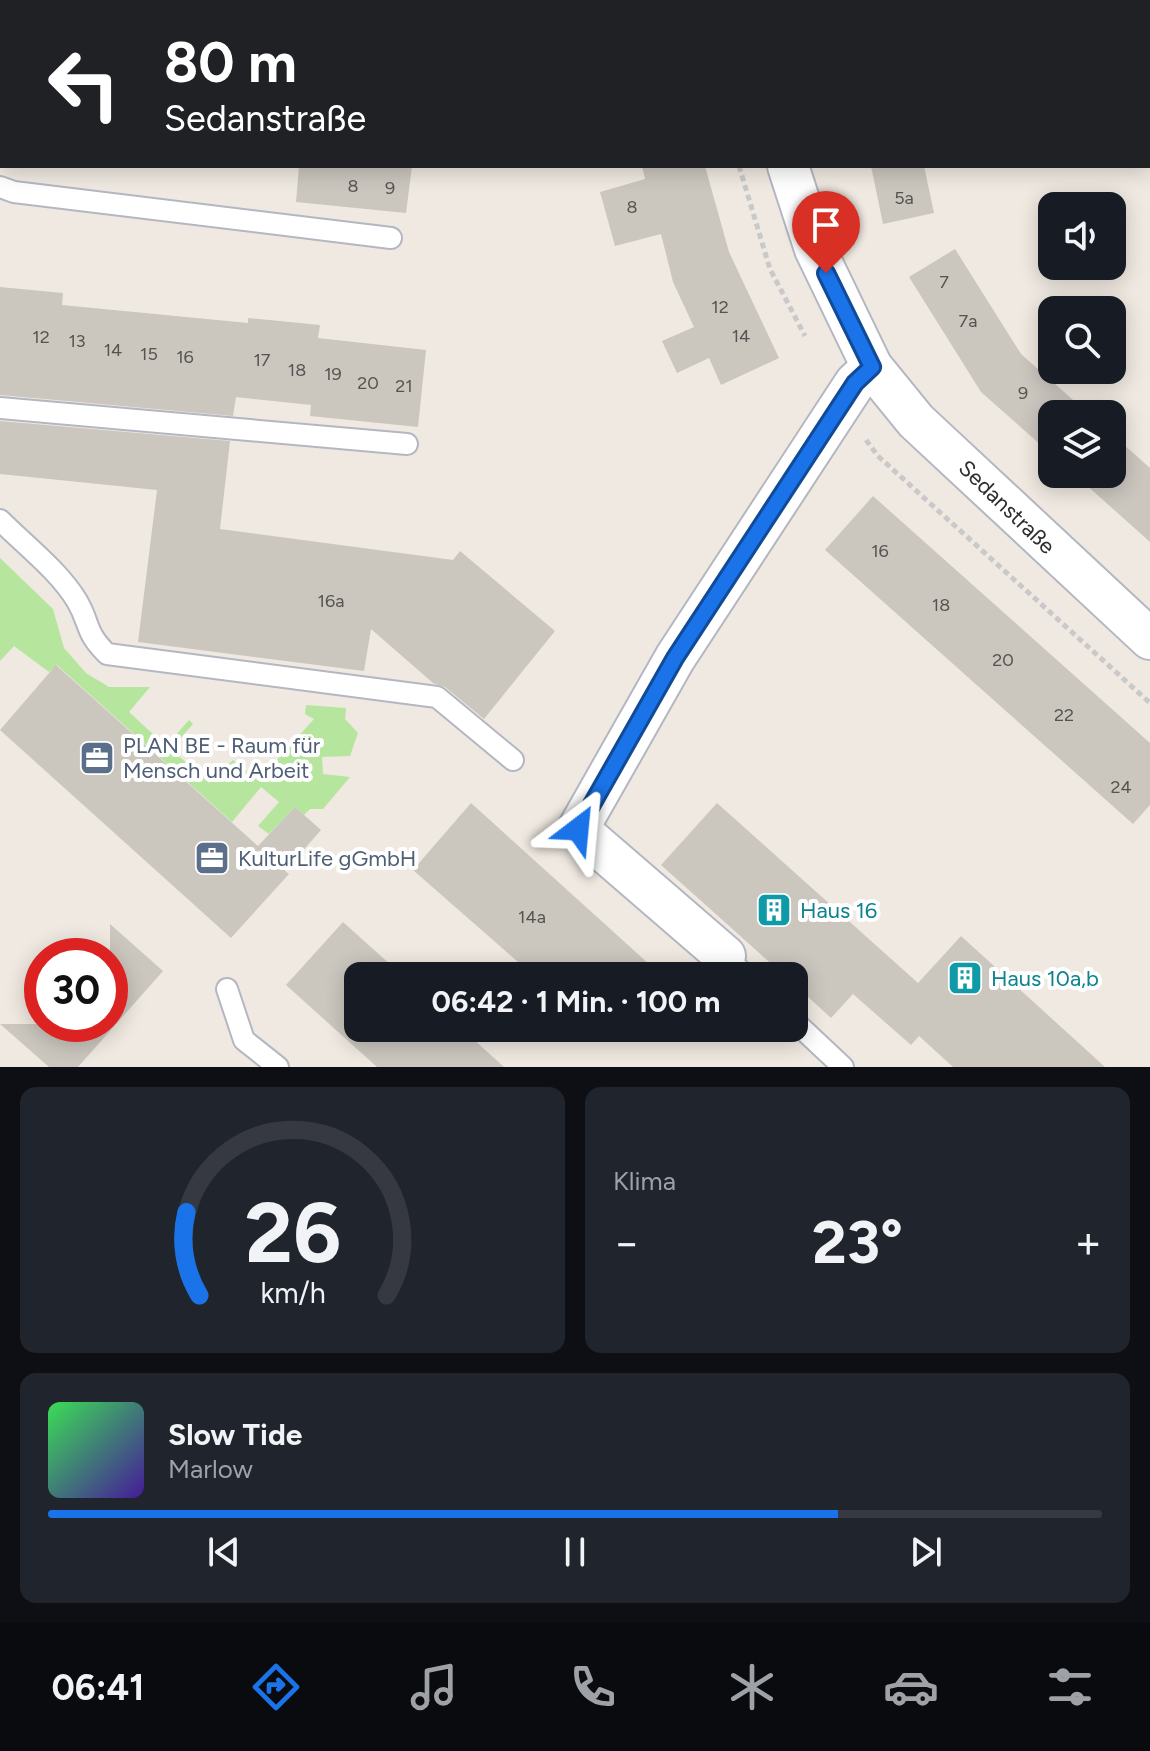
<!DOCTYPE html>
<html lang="de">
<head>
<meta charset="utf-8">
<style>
	body { margin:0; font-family:Figtree,sans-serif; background:#20242c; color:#f1f3f6; height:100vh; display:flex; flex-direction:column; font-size:30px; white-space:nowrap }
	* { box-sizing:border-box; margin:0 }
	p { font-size:26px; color:#9ea1a6 }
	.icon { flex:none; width:44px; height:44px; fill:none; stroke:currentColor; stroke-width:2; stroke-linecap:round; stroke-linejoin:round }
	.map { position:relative; height:1067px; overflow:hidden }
	.drawer { display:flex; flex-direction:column; gap:20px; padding:20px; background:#0d0f14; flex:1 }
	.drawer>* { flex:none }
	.guide { position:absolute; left:0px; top:0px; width:1150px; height:168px; box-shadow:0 4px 20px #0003; background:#202124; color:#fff; overflow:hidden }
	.controls { position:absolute; left:1038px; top:192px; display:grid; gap:16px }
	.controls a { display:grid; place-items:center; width:88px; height:88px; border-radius:16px; background:#171b24; box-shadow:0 4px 20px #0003; font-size:40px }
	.speed { position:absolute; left:24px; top:938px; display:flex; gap:16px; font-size:40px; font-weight:700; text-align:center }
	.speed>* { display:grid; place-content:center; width:104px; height:104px; border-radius:50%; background:#171b24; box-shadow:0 4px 20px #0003; line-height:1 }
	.speed .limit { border:12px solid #d22; background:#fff; color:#111 }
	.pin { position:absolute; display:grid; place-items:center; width:68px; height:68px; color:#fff; margin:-82px -34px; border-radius:50% 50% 50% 0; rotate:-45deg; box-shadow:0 0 8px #0007 }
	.pin .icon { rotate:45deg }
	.me { position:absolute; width:88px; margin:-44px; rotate:29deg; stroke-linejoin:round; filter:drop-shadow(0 0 6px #0008) }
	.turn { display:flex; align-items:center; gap:28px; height:168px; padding:0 32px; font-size:36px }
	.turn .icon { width:104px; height:104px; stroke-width:2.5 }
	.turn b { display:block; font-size:56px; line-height:68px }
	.big { font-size:60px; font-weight:700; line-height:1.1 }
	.drawer .tile { flex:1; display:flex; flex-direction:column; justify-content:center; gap:12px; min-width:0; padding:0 28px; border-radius:16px; background:#20242c }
	.drawer .dial { align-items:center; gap:0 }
	.dial svg { height:208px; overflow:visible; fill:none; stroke:#363941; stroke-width:7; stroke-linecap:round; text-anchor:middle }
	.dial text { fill:#f1f3f6; stroke:none }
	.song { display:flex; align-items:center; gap:24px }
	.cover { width:96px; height:96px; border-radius:12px; background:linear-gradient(135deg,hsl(130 70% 55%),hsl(260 70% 35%)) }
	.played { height:8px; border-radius:4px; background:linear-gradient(90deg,#1a73e8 75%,#363941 75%) }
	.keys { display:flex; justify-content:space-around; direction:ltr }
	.heat { display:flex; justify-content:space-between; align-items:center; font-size:44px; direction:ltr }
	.drawer .tiles { flex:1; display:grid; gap:20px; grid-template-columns:1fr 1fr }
	.tile:last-child { grid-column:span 2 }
	.trip { position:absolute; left:344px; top:962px; width:464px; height:80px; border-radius:16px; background:#171b24; box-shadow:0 4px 20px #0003; font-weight:700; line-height:80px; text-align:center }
	.menu { display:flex; height:128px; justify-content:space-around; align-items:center; background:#090b0e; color:#9ea1a6 }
	.menu .icon { width:56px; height:56px }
	.menu .selected { color:#1a73e8 }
	.menu b { font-size:36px; color:#f1f3f6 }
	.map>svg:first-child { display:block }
	.green { fill:#b6e59e }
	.building { fill:#cbc7bf }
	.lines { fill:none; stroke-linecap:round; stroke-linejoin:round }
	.service-casing { stroke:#b4b7c1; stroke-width:24 }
	.minor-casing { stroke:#b4b7c1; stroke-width:44 }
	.path { stroke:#c9c9c9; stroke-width:5; stroke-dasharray:6 4; stroke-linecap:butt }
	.service { stroke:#fff; stroke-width:20 }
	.minor { stroke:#fff; stroke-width:40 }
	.route-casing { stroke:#114b97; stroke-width:20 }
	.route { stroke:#1a73e8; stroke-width:14 }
	.labels { text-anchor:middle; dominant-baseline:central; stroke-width:8; stroke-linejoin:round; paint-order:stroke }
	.number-label { font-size:18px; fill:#555452 }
	.street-label { font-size:22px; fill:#2e2e2e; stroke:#fff }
	.service-label { font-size:22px; fill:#4e5e75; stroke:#fff; text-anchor:start }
	.culture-label { font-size:22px; fill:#0d838f; stroke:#fff; text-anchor:start }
</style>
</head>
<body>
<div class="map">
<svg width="1150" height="1067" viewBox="0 0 1150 1067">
	<rect width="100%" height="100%" fill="#efe9e1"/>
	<!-- green -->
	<path class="green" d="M0,558L53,609L64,648L86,673L109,687H150L129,712L166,746L189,720L193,724L171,749L209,783L233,760L258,781L314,719L305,714L306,705L346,708L345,719L358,733L350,756L322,757L323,774L350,777L323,809H310L304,815L295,807L269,834L258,826L279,802L261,787L232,822L57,665L49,672L14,646L0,661Z"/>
	<!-- building -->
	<g class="building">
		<path d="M299,166H412L406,213L296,202Z"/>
		<path d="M642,166H705L729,252L779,358L721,385L709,358L677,373L662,341L694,327L673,282L661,234L615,246L600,192L645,179Z"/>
		<path d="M871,166H924L934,213L883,224Z"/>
		<path d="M955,249L1021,354L1089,414H1052V455L981,392L909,277Z"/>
		<path d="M0,287L63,293L62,305L248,323V318L320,325L318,338L426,350L418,427L310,416L311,405L236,397L233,416L0,395Z"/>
		<path d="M0,421L230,441L220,529L453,560L460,551L555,631L484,719L445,687L433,683L371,629L364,671L138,642L157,490L0,474Z"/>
		<path d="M1112,434L1150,468V542L1074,474H1112Z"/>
		<path d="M873,496L1150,743V805L1133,824L825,550Z"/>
		<path d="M56,665L258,846L295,807L321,830L285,871L289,874L231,938L0,730Z"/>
		<path d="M471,803L649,964L639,976H534L413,870Z"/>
		<path d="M717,803L918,983L961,936L1105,1067H953L919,1036L911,1045L853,994L831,1018L794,984V976H785L661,865Z"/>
		<path d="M343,922L403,976H358V1028H461L504,1067H377L286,985Z"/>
		<path d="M110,924L163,971L78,1067H49L0,1024H110Z"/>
	</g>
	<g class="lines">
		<!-- service casing -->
		<g class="service-casing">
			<g id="service">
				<path d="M0,187L14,192L391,238"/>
				<path d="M0,408L407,444"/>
				<path d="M0,520C25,545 59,571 77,601C91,625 84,631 107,654L437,697L513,760"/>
				<path d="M725,956L746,976"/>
				<path d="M227,989L244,1040L278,1067"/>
				<path d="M794,1021L843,1067"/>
			</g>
		</g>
		<!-- minor casing -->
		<g class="minor-casing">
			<g id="minor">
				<path d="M763,0L764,2"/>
				<path d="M788,166L815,249L872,367L916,421L1150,639"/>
				<path d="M725,956L578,829L675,658L855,383L872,367"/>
			</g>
		</g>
		<!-- path -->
		<g class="path">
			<path d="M199,0L208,2"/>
			<path d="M714,0V2"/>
			<path d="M443,2V0"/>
			<path d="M739,166L770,269L805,336"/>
			<path d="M866,440L878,456L1150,703"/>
		</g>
		<!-- service -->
		<use href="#service" class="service"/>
		<!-- minor -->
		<use href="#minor" class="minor"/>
	</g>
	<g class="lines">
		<!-- route casing -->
		<g class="route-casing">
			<path id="route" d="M578,829L675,658L855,383L872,367L826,273"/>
		</g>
		<!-- route -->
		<use href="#route" class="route"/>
	</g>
	<!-- icons -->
	<defs>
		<g id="office-square" transform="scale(1.8)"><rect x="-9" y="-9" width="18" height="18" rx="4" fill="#5c6f8a" stroke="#fff"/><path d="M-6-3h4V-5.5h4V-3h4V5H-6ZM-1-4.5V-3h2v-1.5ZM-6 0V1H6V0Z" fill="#fff"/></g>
		<g id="building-square" transform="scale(1.8)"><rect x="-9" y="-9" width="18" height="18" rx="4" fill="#0f9aa8" stroke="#fff"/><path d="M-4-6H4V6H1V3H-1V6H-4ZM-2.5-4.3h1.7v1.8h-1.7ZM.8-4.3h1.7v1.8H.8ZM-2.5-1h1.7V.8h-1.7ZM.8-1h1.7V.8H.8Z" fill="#fff"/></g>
	</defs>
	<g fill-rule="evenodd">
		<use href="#office-square" x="97" y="758"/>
		<use href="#office-square" x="212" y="858"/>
		<use href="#building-square" x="774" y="910"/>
		<use href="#building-square" x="965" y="978"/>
	</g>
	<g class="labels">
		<!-- number labels -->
		<g class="number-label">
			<text x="353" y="186">8</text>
			<text x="390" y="188">9</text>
			<text x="904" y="198">5a</text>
			<text x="632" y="207">8</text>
			<text x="944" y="282">7</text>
			<text x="720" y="307">12</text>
			<text x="968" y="321">7a</text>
			<text x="741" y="336">14</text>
			<text x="41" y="337">12</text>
			<text x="77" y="341">13</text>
			<text x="113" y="350">14</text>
			<text x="149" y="354">15</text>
			<text x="185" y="357">16</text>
			<text x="262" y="360">17</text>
			<text x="297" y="370">18</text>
			<text x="333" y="374">19</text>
			<text x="368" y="383">20</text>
			<text x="404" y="386">21</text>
			<text x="1023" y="393">9</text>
			<text x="880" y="551">16</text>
			<text x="331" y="601">16a</text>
			<text x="941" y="605">18</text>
			<text x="1003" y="660">20</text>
			<text x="1064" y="715">22</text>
			<text x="1121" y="787">24</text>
			<text x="532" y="917">14a</text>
		</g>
		<!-- street labels -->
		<g class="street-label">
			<text transform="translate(1007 507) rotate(44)">Sedanstraße</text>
		</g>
		<!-- service labels -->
		<g class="service-label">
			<text x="123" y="745">PLAN BE - Raum für<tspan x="123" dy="25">Mensch und Arbeit</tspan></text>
			<text x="238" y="858">KulturLife gGmbH</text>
		</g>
		<!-- culture labels -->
		<g class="culture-label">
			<text x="800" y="910">Haus 16</text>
			<text x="991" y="978">Haus 10a,b</text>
		</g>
	</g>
</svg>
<div class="controls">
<a><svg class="icon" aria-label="sound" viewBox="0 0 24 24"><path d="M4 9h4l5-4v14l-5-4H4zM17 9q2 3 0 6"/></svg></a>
<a><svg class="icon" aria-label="search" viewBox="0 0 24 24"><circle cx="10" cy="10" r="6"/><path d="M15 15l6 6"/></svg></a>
<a><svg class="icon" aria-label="layers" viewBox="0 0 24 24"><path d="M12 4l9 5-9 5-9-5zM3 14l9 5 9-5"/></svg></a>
</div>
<div class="speed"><div class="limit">30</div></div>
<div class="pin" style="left:826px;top:273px;background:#d93025"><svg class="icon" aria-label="arrive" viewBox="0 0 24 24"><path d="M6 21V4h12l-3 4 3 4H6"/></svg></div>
<svg class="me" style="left:578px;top:829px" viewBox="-20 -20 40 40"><path d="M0-17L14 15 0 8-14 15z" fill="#1a73e8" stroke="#fff" stroke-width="4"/></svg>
<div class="trip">06:42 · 1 Min. · 100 m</div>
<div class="guide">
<div class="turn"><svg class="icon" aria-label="left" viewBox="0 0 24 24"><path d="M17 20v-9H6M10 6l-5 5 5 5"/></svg><div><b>80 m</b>Sedanstraße</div></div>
</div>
</div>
<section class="drawer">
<div class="tiles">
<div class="tile dial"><svg viewBox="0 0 100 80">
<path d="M14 69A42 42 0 1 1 86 69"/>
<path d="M14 69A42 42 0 0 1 9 37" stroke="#1a73e8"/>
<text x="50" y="56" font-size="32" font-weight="700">26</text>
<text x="50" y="72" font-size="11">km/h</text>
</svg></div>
<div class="tile"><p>Klima</p>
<div class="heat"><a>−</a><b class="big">23°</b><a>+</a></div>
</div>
<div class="tile">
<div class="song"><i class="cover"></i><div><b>Slow Tide</b><p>Marlow</p></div></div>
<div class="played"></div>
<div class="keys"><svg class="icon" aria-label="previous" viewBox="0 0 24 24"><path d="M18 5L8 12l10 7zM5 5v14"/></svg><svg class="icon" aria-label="pause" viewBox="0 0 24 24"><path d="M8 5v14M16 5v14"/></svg><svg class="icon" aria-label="next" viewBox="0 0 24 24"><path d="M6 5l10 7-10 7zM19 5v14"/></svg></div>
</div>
</div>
</section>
<nav class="menu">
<b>06:41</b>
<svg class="icon selected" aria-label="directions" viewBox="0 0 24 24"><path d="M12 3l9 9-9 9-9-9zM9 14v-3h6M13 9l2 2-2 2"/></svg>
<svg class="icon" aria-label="music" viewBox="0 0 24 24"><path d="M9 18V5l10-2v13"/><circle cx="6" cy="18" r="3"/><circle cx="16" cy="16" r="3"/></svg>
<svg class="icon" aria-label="phone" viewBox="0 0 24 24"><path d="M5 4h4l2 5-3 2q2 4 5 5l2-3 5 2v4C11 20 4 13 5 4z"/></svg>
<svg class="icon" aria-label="climate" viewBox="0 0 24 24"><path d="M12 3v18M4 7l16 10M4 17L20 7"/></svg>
<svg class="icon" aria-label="car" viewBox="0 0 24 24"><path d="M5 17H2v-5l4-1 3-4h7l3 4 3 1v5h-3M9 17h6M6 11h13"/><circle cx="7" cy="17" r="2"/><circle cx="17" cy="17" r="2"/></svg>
<svg class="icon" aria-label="filters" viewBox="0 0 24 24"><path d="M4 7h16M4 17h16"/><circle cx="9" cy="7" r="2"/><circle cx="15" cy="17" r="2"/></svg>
</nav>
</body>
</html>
